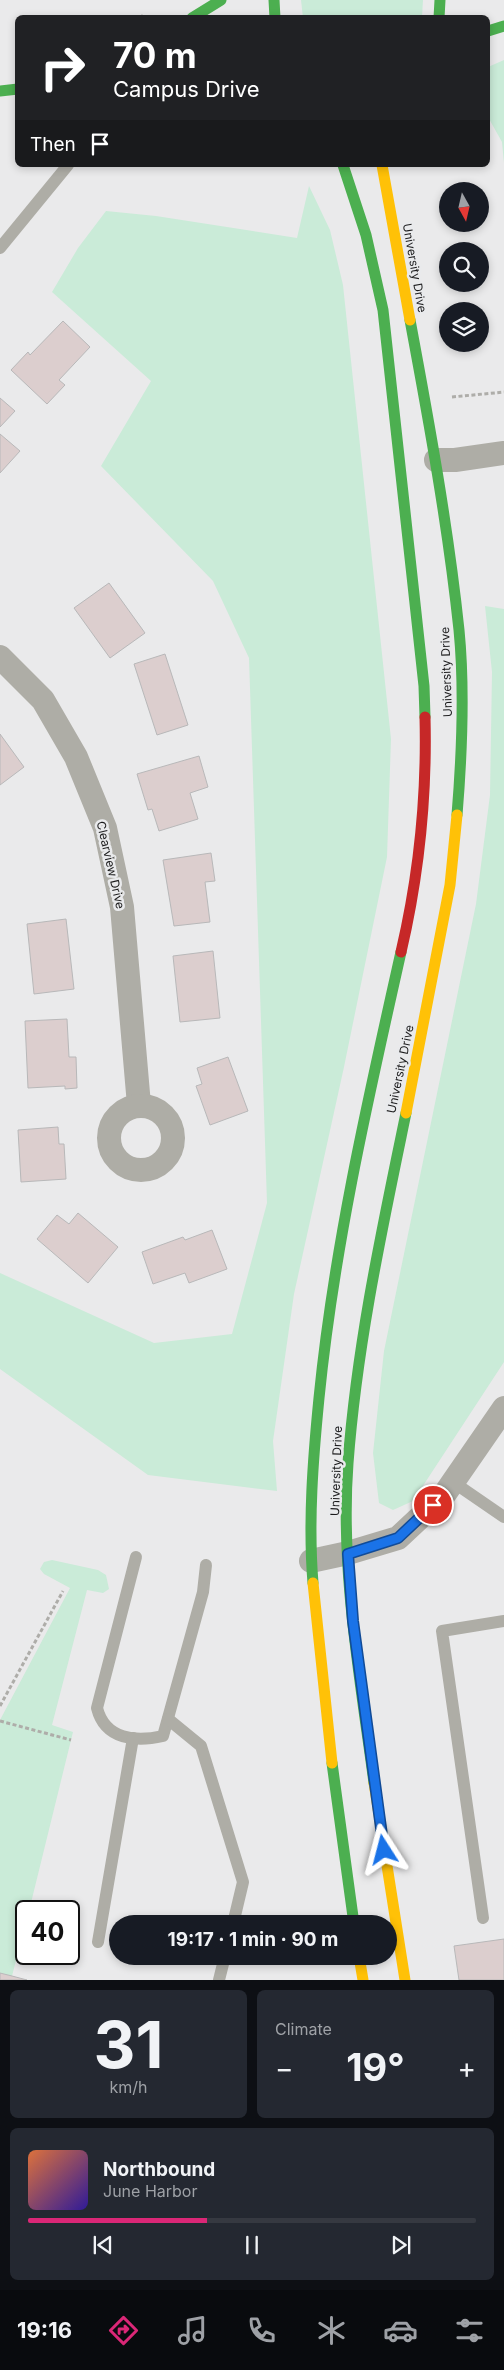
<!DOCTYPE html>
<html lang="en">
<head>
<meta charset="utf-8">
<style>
	body { margin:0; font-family:Inter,sans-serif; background:#242831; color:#f1f3f6; height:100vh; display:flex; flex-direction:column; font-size:19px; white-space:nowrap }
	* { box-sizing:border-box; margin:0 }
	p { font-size:16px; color:#9ea1a6 }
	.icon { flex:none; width:28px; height:28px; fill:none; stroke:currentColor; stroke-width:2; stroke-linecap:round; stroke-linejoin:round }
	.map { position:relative; height:1980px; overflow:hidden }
	.details { display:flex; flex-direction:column; gap:10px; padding:10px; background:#0d0f14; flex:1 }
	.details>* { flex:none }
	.guide { position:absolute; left:15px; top:15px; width:475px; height:152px; border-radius:8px; box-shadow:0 2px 8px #0003; background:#202124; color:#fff; overflow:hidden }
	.needle { width:32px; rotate:172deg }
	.controls { position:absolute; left:439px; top:182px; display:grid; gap:10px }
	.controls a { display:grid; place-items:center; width:50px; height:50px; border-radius:50%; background:#171b24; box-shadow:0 2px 8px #0003; font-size:25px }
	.speed { position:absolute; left:15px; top:1900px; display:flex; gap:10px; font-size:25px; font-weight:700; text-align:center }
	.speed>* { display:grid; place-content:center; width:65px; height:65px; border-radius:50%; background:#171b24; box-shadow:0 2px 8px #0003; line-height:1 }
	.speed .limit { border:2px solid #111; border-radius:8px; background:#fff; color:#111 }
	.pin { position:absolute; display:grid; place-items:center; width:42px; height:42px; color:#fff; margin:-21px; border:2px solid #fff; border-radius:50%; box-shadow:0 1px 5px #0007 }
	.me { position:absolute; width:55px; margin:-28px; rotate:351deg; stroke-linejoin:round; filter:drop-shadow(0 0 4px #0008) }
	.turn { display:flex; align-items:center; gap:18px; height:105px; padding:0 15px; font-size:22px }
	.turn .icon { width:65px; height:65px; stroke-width:2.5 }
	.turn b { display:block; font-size:35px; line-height:42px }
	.then { display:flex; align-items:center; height:48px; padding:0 15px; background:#0003; gap:10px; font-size:19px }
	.big { font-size:38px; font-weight:700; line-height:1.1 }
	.details .widget { flex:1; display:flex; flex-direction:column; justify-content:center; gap:8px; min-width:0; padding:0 18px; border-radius:8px; background:#242831 }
	.details .dial { align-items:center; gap:0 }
	.dial b { font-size:65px; line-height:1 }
	.song { display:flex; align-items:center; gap:15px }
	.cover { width:60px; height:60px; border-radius:8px; background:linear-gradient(135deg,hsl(20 70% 55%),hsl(250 70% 35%)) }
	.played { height:5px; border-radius:2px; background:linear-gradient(90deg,#db2777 40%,#363941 40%) }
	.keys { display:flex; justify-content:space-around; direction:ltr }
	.heat { display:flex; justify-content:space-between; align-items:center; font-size:28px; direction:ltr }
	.details .tiles { flex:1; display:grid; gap:10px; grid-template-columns:1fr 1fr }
	.widget:last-child { grid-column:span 2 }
	.trip { position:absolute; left:109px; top:1915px; width:288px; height:50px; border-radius:25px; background:#171b24; box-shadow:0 2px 8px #0003; font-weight:700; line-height:50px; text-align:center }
	.dock { display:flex; height:80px; justify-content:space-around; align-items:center; background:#090b0e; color:#9ea1a6 }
	.dock .icon { width:35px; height:35px }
	.dock .active { color:#db2777 }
	.dock b { font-size:22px; color:#f1f3f6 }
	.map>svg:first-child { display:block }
	.green { fill:#caebd8 }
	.building { fill:#dccece; stroke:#b8b8b9 }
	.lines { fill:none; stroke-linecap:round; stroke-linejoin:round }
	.path { stroke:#aeada9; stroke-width:3; stroke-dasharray:4 2.5; stroke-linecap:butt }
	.lane { stroke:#aeada6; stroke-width:12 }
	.street { stroke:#aeada6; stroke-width:24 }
	.fast { stroke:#4caf50; stroke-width:11 }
	.slow { stroke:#ffc107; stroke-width:11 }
	.jam { stroke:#c62828; stroke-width:11 }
	.route-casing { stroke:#114b97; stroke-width:12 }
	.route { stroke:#1a73e8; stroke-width:9 }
	.labels { text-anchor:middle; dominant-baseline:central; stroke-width:5; stroke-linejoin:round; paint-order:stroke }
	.street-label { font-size:12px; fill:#1c1c1d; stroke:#e9eaec }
</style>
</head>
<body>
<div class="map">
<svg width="504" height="1980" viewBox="0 0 504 1980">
	<rect width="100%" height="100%" fill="#eaeaeb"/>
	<!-- green -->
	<g class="green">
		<path d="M301,0H423L422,17L303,18Z"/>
		<path d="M504,60V163L502,142L488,117V67Z"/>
		<path d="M309,186L330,230L343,285L391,739L387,857L344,1067L294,1294L273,1441L277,1491L148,1475L0,1369V1273L154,1343L232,1334L267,1203L249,658L213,581L101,466L151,381L52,292L78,248L106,211L156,216L297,238Z"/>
		<path d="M485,606L504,609V1362L413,1501L393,1510L379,1503L373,1453L384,1351L476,904L490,795L492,672Z"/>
		<path d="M52,1560L98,1570L106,1575L109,1589L103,1593L87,1590L52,1725L73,1732L29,1911H26V1921L12,1976L0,1973V1720L70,1588L44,1574L40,1569L44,1562Z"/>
	</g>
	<!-- building -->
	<g class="building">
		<path d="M63,321L90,347L59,380L65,385L47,404L11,370L28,352L30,355Z"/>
		<path d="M0,398L15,411L0,427Z"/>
		<path d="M0,434L20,451L0,473Z"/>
		<path d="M109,583L145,633L110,658L74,608Z"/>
		<path d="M165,654L188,725L157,735L134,664Z"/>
		<path d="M0,734L24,767L0,785Z"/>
		<path d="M199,756L208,787L190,793L198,819L159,831L152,809L148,810L137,774Z"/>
		<path d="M211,853L215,881L205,882L210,922L174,926L163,860Z"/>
		<path d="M66,919L74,989L34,994L27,924Z"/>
		<path d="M213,951L220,1018L180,1022L173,956Z"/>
		<path d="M67,1019L69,1057H76L77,1088L65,1089V1086L28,1088L25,1021Z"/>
		<path d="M228,1057L248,1111L210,1125L196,1086L202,1084L197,1068Z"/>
		<path d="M58,1127L59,1144H64L66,1179L21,1182L18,1130Z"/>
		<path d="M78,1213L118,1247L88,1283L37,1239L57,1215L69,1224Z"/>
		<path d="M212,1230L227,1269L189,1283L185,1273L153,1284L142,1252L183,1237L185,1240Z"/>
		<path d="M504,1939V1980H459L454,1946Z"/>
		<path d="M0,1973L12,1976L27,1980H0Z"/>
	</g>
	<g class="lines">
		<!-- path -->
		<g class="path">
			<path d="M141,18L143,15"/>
			<path d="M452,397L504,392"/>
			<path d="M0,1706L63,1591"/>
			<path d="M0,1721L71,1740"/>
		</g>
		<!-- lane -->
		<g class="lane">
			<path d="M0,248L68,165"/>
			<path d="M453,1482L504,1517"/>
			<path d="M136,1557L97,1708C105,1740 136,1742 163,1736L203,1592L206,1565"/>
			<path d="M168,1719L201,1746L243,1882L233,1924"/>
			<path d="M483,1918L442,1631L504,1621"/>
			<path d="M98,1942L133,1738"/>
			<path d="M219,1980L225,1956"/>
		</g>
		<!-- street -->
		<g class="street">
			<path d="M436,460H455L504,453"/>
			<path d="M0,657L43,700L76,757L105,828L122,907L139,1105"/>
			<circle cx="141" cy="1138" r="32"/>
			<path d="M311,1561L348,1553L398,1538L444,1495L504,1408"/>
		</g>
		<!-- fast -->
		<g class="fast">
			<path d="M274,0L275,18"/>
			<path d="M192,18L221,0"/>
			<path d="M439,18L440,0"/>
			<path d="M488,31L504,26"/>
			<path d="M0,91L18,89"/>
			<path d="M343,165L366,235L383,310L424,686L425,717"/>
			<path d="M410,320C429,422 448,526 459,630C465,691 462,754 457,815"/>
			<path d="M313,1583C308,1522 313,1459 319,1398C334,1247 368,1099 401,952"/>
			<path d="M332,1763L354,1924"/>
			<path d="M374,1783C360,1677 340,1569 348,1463C357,1344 382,1229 406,1113"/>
		</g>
		<!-- slow -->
		<g class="slow">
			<path d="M382,165L410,320"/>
			<path d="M406,1113L450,885L457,815"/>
			<path d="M313,1583L332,1763"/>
			<path d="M374,1783L405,1980"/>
			<path d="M359,1956L363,1980"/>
		</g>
		<!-- jam -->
		<path class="jam" d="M401,952C419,875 427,796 425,717"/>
	</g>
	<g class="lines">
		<!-- route casing -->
		<g class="route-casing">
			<path id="route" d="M384,1850L353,1621L348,1554L398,1538L433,1505"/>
		</g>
		<!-- route -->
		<use href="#route" class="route"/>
	</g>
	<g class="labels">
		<!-- street labels -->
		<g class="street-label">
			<text transform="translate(415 268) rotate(80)">University Drive</text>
			<text transform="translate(446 672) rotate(-92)">University Drive</text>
			<text transform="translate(111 865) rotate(77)">Clearview Drive</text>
			<text transform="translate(400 1069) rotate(-78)">University Drive</text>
			<text transform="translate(336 1471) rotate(-88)">University Drive</text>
		</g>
	</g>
</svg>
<div class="controls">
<a><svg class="needle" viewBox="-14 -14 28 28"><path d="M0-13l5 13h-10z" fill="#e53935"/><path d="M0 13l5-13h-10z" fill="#9ea1a6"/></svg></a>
<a><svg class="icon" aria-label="search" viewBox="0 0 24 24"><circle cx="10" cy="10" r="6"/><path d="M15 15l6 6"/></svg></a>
<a><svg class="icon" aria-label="layers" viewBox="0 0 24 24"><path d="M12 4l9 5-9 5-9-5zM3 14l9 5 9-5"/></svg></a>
</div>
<div class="speed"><div class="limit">40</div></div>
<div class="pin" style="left:433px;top:1505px;background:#d93025"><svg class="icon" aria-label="arrive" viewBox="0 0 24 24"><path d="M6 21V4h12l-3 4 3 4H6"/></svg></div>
<svg class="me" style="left:384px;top:1850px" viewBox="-20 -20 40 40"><path d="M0-17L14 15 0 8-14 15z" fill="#1a73e8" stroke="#fff" stroke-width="4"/></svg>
<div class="trip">19:17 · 1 min · 90 m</div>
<div class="guide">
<div class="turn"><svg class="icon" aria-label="right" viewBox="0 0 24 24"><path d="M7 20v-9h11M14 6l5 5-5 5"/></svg><div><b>70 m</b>Campus Drive</div></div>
<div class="then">Then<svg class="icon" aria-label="arrive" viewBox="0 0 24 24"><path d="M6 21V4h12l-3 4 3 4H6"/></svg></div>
</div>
</div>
<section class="details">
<div class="tiles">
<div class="widget dial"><b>31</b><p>km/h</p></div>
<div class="widget"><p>Climate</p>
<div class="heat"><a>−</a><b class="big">19°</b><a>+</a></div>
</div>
<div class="widget">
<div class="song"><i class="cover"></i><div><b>Northbound</b><p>June Harbor</p></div></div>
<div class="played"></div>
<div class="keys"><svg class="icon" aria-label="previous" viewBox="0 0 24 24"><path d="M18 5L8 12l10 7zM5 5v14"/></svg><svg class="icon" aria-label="pause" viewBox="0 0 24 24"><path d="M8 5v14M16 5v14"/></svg><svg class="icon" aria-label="next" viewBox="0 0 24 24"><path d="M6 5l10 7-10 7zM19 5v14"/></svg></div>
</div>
</div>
</section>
<nav class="dock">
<b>19:16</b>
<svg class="icon active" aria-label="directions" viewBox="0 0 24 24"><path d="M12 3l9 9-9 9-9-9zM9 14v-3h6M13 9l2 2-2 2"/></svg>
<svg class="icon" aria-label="music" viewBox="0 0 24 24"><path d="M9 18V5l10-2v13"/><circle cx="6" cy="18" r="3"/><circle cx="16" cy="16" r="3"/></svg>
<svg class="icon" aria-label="phone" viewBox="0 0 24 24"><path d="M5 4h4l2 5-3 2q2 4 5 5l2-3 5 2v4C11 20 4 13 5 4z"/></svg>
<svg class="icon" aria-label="climate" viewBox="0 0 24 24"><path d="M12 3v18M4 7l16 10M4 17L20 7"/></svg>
<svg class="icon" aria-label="car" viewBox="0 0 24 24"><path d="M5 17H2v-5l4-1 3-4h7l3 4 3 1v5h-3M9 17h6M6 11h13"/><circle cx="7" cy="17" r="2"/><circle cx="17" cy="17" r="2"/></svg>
<svg class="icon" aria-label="filters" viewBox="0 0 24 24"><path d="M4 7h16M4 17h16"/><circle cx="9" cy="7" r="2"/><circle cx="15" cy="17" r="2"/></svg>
</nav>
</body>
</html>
